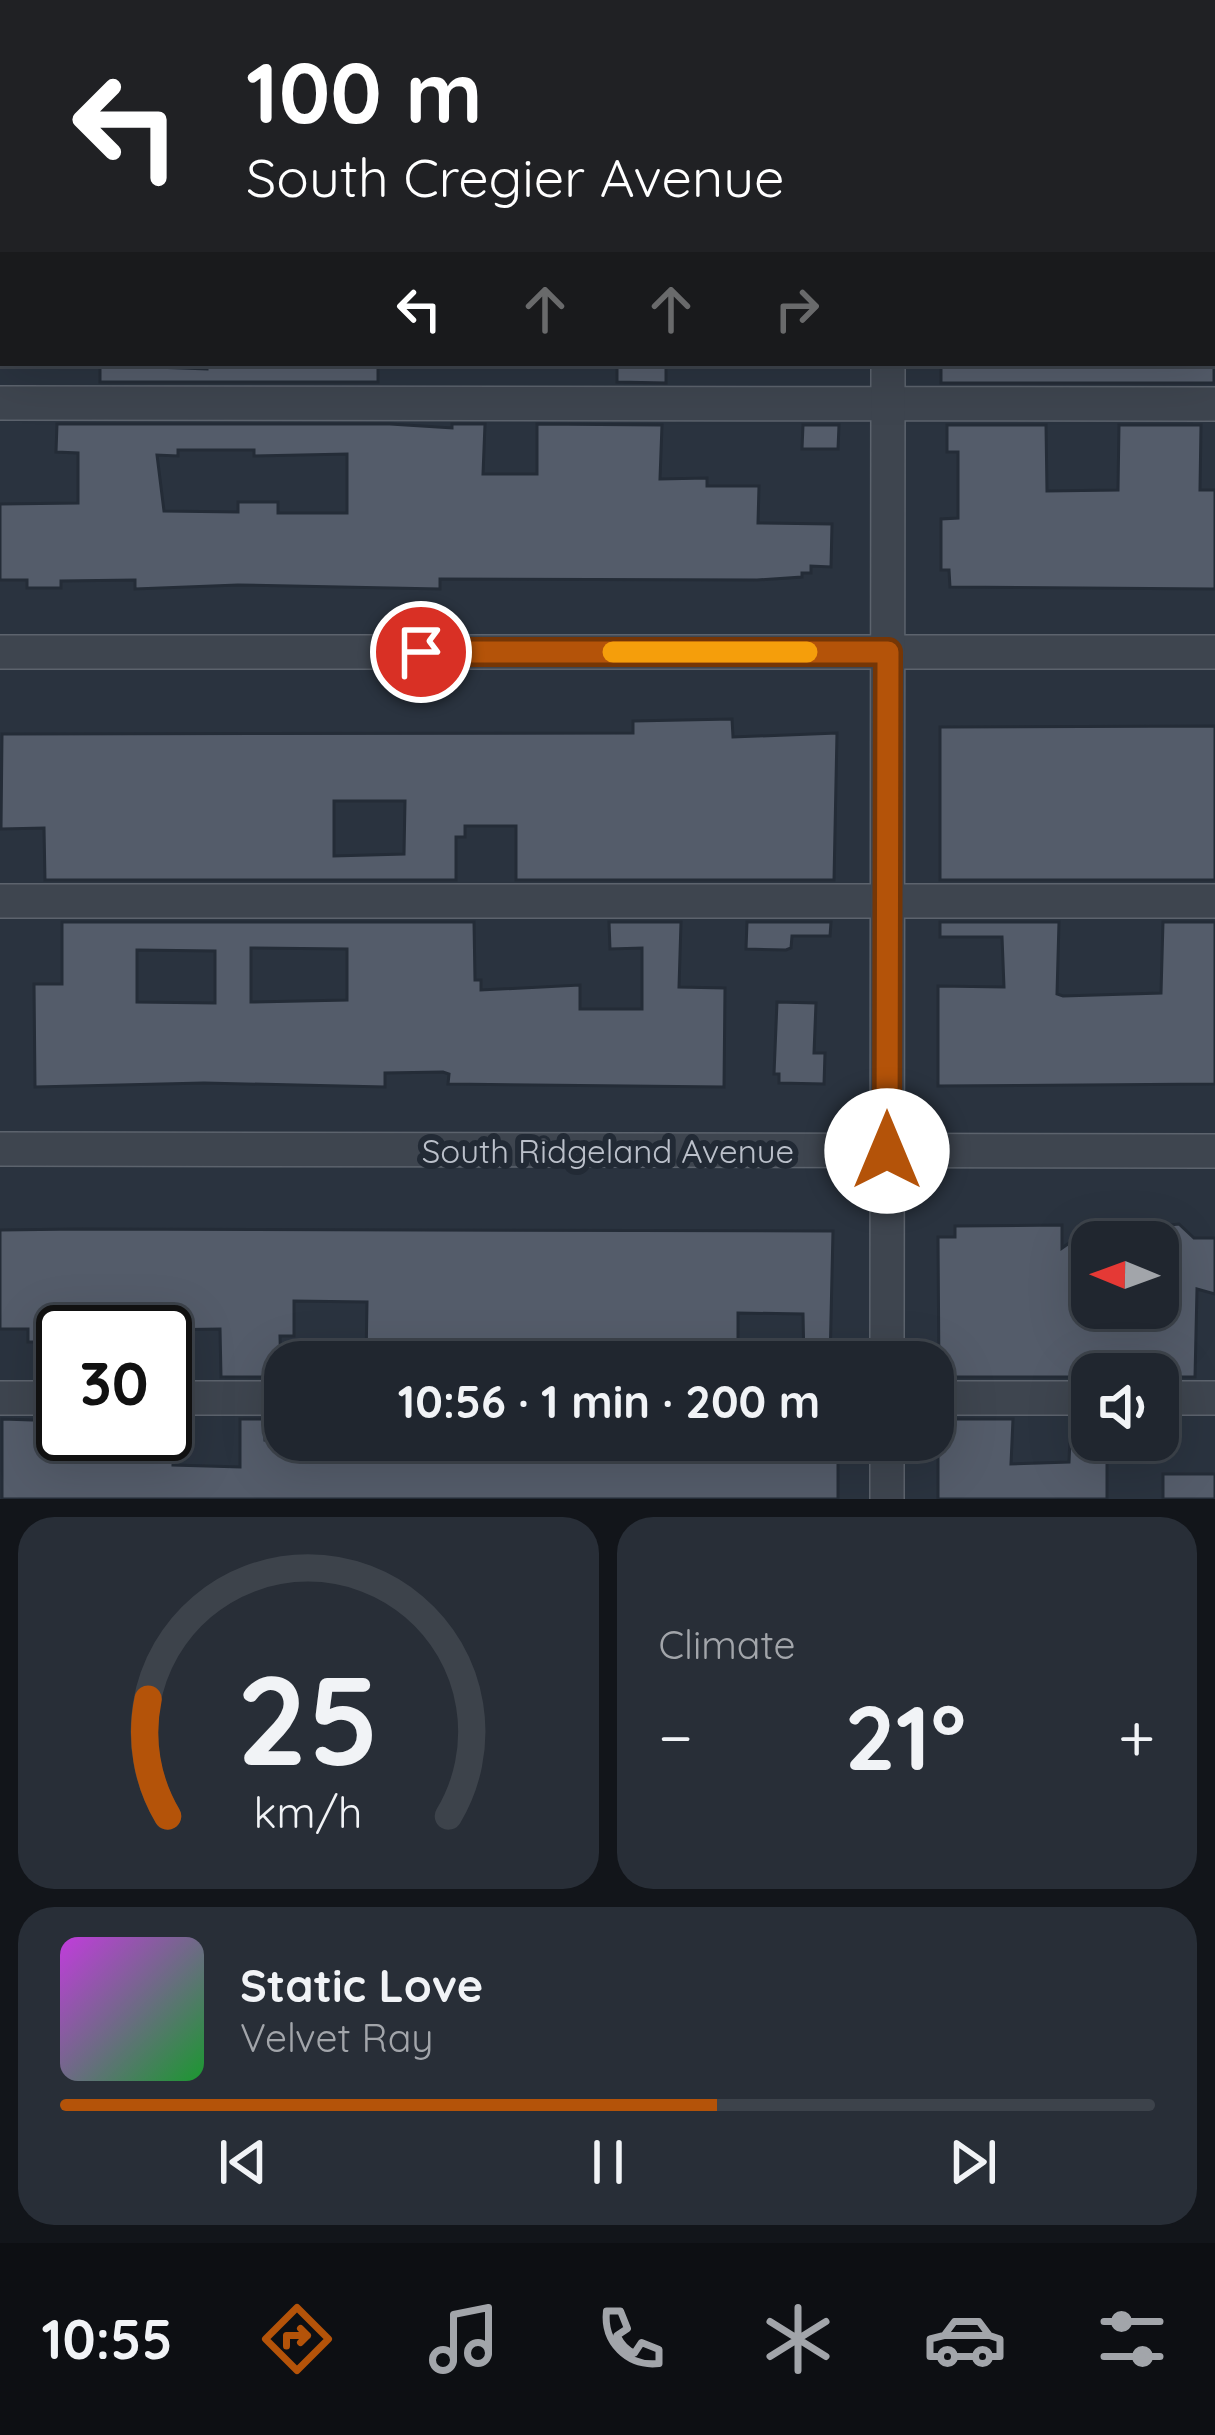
<!DOCTYPE html>
<html lang="en">
<head>
<meta charset="utf-8">
<style>
	body { margin:0; font-family:Quicksand,sans-serif; background:#282e37; color:#f1f3f6; height:100vh; display:flex; flex-direction:column; font-size:45px; white-space:nowrap }
	* { box-sizing:border-box; margin:0 }
	p { font-size:39px; color:#a2a5aa }
	.icon { flex:none; width:66px; height:66px; fill:none; stroke:currentColor; stroke-width:2; stroke-linecap:round; stroke-linejoin:round }
	.map { position:relative; height:1499px; overflow:hidden }
	.panel { display:flex; flex-direction:column; gap:18px; padding:18px; background:#12151a; flex:1 }
	.panel>* { flex:none }
	.top-card { position:absolute; left:0px; top:0px; width:1215px; height:366px; box-shadow:0 12px 48px #0002,0 0 0 3px #3d434b; background:#202124; color:#fff; overflow:hidden }
	.needle { width:78px; rotate:271deg }
	.controls { position:absolute; left:1071px; top:1221px; display:grid; gap:24px }
	.controls a { display:grid; place-items:center; width:108px; height:108px; border-radius:24px; background:#20262f; box-shadow:0 12px 48px #0002,0 0 0 3px #3d434b; font-size:60px }
	.speed { position:absolute; left:36px; top:1305px; display:flex; gap:24px; font-size:60px; font-weight:700; text-align:center }
	.speed>* { display:grid; place-content:center; width:156px; height:156px; border-radius:50%; background:#20262f; box-shadow:0 12px 48px #0002,0 0 0 3px #3d434b; line-height:1 }
	.speed .limit { border:6px solid #111; border-radius:18px; background:#fff; color:#111 }
	.pin { position:absolute; display:grid; place-items:center; width:102px; height:102px; color:#fff; margin:-51px; border:6px solid #fff; border-radius:50%; box-shadow:0 3px 12px #0007 }
	.me { position:absolute; width:132px; margin:-66px; rotate:0deg; stroke-linejoin:round; filter:drop-shadow(0 0 9px #0008) }
	.turn { display:flex; align-items:center; gap:42px; height:252px; padding:0 48px; font-size:54px }
	.turn .icon { width:156px; height:156px; stroke-width:2.5 }
	.turn b { display:block; font-size:84px; line-height:102px }
	.lanes { display:flex; align-items:center; height:114px; padding:0 48px; background:#0003; justify-content:center; gap:60px; direction:ltr }
	.lanes .off { opacity:.35 }
	.big { font-size:90px; font-weight:700; line-height:1.1 }
	.panel .card { flex:1; display:flex; flex-direction:column; justify-content:center; gap:18px; min-width:0; padding:0 42px; border-radius:36px; background:#282e37 }
	.panel .dial { align-items:center; gap:0 }
	.dial svg { height:312px; overflow:visible; fill:none; stroke:#3d434b; stroke-width:7; stroke-linecap:round; text-anchor:middle }
	.dial text { fill:#f1f3f6; stroke:none }
	.song { display:flex; align-items:center; gap:36px }
	.cover { width:144px; height:144px; border-radius:18px; background:linear-gradient(135deg,hsl(290 70% 55%),hsl(130 70% 35%)) }
	.played { height:12px; border-radius:6px; background:linear-gradient(90deg,#b45309 60%,#3d434b 60%) }
	.keys { display:flex; justify-content:space-around; direction:ltr }
	.heat { display:flex; justify-content:space-between; align-items:center; font-size:66px; direction:ltr }
	.panel .tiles { flex:1; display:grid; gap:18px; grid-template-columns:1fr 1fr }
	.card:last-child { grid-column:span 2 }
	.trip { position:absolute; left:264px; top:1341px; width:690px; height:120px; border-radius:36px; background:#20262f; box-shadow:0 12px 48px #0002,0 0 0 3px #3d434b; font-weight:700; line-height:120px; text-align:center }
	.dock { display:flex; height:192px; justify-content:space-around; align-items:center; background:#0d0f13; color:#a2a5aa }
	.dock .icon { width:84px; height:84px }
	.dock .selected { color:#b45309 }
	.dock b { font-size:54px; color:#f1f3f6 }
	.map>svg:first-child { display:block }
	.building { fill:#545c6a; stroke:#242c37; stroke-width:3; fill-rule:evenodd }
	.lines { fill:none; stroke-linecap:round; stroke-linejoin:round }
	.minor-casing { stroke:#5c636d; stroke-width:36 }
	.minor { stroke:#3e454f; stroke-width:33 }
	.route-casing { stroke:#753606; stroke-width:30 }
	.route { stroke:#b45309; stroke-width:21 }
	.slow { stroke:#f59e0b; stroke-width:21 }
	.labels { text-anchor:middle; dominant-baseline:central; stroke-width:12; stroke-linejoin:round; paint-order:stroke }
	.street-label { font-size:33px; fill:#bbc0ca; stroke:#222a35 }
</style>
</head>
<body>
<div class="map">
<svg width="1215" height="1499" viewBox="0 0 1215 1499">
	<rect width="100%" height="100%" fill="#2a333f"/>
	<!-- building -->
	<g class="building">
		<path d="M207,363H378V382H100V365L207,369Z"/>
		<path d="M617,363H666V383L617,382Z"/>
		<rect x="941" y="363" width="273" height="20"/>
		<path d="M57,424H390L452,428V424H485L483,474H537V424L662,425L660,479L707,478V486H759L758,523L832,524L831,567L811,566V573H802V577L757,580L440,579V589L238,585L135,589V580L61,581V588H27V580H0V504L78,503V453L56,452ZM178,450H254V456L347,454V513H278V502H238V512L164,511L157,455L178,456Z"/>
		<path d="M803,425H839L838,449H802Z"/>
		<path d="M947,425H1046L1047,491L1118,490L1119,425H1201L1200,490H1215V589L950,587L949,570H941V519L958,518V452H947Z"/>
		<path d="M732,719L733,737L837,733L834,880H516V826H465V837H456V880H45L44,828L1,829L2,734L633,733V721ZM334,801H405L404,854L334,856Z"/>
		<path d="M1215,726V880H940V727Z"/>
		<path d="M62,922H474L475,980H481V990L580,985V1009H642V948L610,949L609,922H681L679,987L725,988L724,1087L448,1084L449,1074L443,1072L385,1073V1087L204,1083L35,1087L34,984H62ZM251,948L347,949V1000L251,1002ZM137,950L215,951V1003L137,1002Z"/>
		<path d="M747,922H831L830,936H792L791,948L786,950L746,949Z"/>
		<path d="M940,922H1059L1057,994L1063,996L1161,993L1163,922H1215V1084L938,1086V986L1004,987L1002,937H940Z"/>
		<path d="M777,1002L816,1003L814,1053H825L824,1084L779,1083V1074H774Z"/>
		<path d="M1179,1224L1194,1238H1215V1294L1197,1289L1195,1377H939L938,1237H955V1226L1062,1225V1248L1092,1227V1308H1160V1226Z"/>
		<path d="M79,1229L833,1231L830,1362H804L803,1314L738,1313V1362H366L367,1302L294,1301V1336H280L281,1377H221L220,1329L155,1330V1314L78,1313V1332H63V1342H28V1329H0V1230Z"/>
		<path d="M2,1419L63,1421V1434H174L173,1465L240,1467V1419H265V1440H838V1499H2Z"/>
		<path d="M938,1419H1013L1011,1464L1069,1462L1070,1440H1107V1499H938Z"/>
		<rect x="1163" y="1474" width="52" height="25"/>
	</g>
	<g class="lines">
		<!-- minor casing -->
		<g class="minor-casing">
			<g id="minor">
				<path d="M888,0V3"/>
				<path d="M73,3V0"/>
				<path d="M0,68H3"/>
				<path d="M0,156H3"/>
				<path d="M1212,156H1215"/>
				<path d="M0,403L1215,404"/>
				<path d="M0,652H1215"/>
				<path d="M0,901H1215"/>
				<path d="M0,1149L1215,1151"/>
				<path d="M887,1362L888,363"/>
				<path d="M0,1398H63"/>
				<path d="M165,1398H285"/>
				<path d="M933,1398H1092"/>
				<path d="M1158,1398H1215"/>
				<path d="M887,1499V1440"/>
			</g>
		</g>
		<!-- minor -->
		<use href="#minor" class="minor"/>
	</g>
	<g class="lines">
		<!-- route casing -->
		<g class="route-casing">
			<path id="route" d="M421,652H888L887,1151"/>
		</g>
		<!-- route -->
		<use href="#route" class="route"/>
		<!-- slow -->
		<path class="slow" d="M613,652H807"/>
	</g>
	<g class="labels">
		<!-- street labels -->
		<g class="street-label">
			<text x="608" y="1150">South Ridgeland Avenue</text>
		</g>
	</g>
</svg>
<div class="controls">
<a><svg class="needle" viewBox="-14 -14 28 28"><path d="M0-13l5 13h-10z" fill="#e53935"/><path d="M0 13l5-13h-10z" fill="#a2a5aa"/></svg></a>
<a><svg class="icon" aria-label="sound" viewBox="0 0 24 24"><path d="M4 9h4l5-4v14l-5-4H4zM17 9q2 3 0 6"/></svg></a>
</div>
<div class="speed"><div class="limit">30</div></div>
<div class="pin" style="left:421px;top:652px;background:#d93025"><svg class="icon" aria-label="arrive" viewBox="0 0 24 24"><path d="M6 21V4h12l-3 4 3 4H6"/></svg></div>
<svg class="me" style="left:887px;top:1151px" viewBox="-20 -20 40 40"><circle r="19" fill="#fff"/><path d="M0-13L10 11 0 6-10 11z" fill="#b45309"/></svg>
<div class="trip">10:56 · 1 min · 200 m</div>
<div class="top-card">
<div class="turn"><svg class="icon" aria-label="left" viewBox="0 0 24 24"><path d="M17 20v-9H6M10 6l-5 5 5 5"/></svg><div><b>100 m</b>South Cregier Avenue</div></div>
<div class="lanes"><svg class="icon" aria-label="left" viewBox="0 0 24 24"><path d="M17 20v-9H6M10 6l-5 5 5 5"/></svg><svg class="icon off" aria-label="ahead" viewBox="0 0 24 24"><path d="M12 20V5M6 11l6-6 6 6"/></svg><svg class="icon off" aria-label="ahead" viewBox="0 0 24 24"><path d="M12 20V5M6 11l6-6 6 6"/></svg><svg class="icon off" aria-label="right" viewBox="0 0 24 24"><path d="M7 20v-9h11M14 6l5 5-5 5"/></svg></div>
</div>
</div>
<section class="panel">
<div class="tiles">
<div class="card dial"><svg viewBox="0 0 100 80">
<path d="M14 69A42 42 0 1 1 86 69"/>
<path d="M14 69A42 42 0 0 1 9 39" stroke="#b45309"/>
<text x="50" y="56" font-size="32" font-weight="700">25</text>
<text x="50" y="72" font-size="11">km/h</text>
</svg></div>
<div class="card"><p>Climate</p>
<div class="heat"><a>−</a><b class="big">21°</b><a>+</a></div>
</div>
<div class="card">
<div class="song"><i class="cover"></i><div><b>Static Love</b><p>Velvet Ray</p></div></div>
<div class="played"></div>
<div class="keys"><svg class="icon" aria-label="previous" viewBox="0 0 24 24"><path d="M18 5L8 12l10 7zM5 5v14"/></svg><svg class="icon" aria-label="pause" viewBox="0 0 24 24"><path d="M8 5v14M16 5v14"/></svg><svg class="icon" aria-label="next" viewBox="0 0 24 24"><path d="M6 5l10 7-10 7zM19 5v14"/></svg></div>
</div>
</div>
</section>
<nav class="dock">
<b>10:55</b>
<svg class="icon selected" aria-label="directions" viewBox="0 0 24 24"><path d="M12 3l9 9-9 9-9-9zM9 14v-3h6M13 9l2 2-2 2"/></svg>
<svg class="icon" aria-label="music" viewBox="0 0 24 24"><path d="M9 18V5l10-2v13"/><circle cx="6" cy="18" r="3"/><circle cx="16" cy="16" r="3"/></svg>
<svg class="icon" aria-label="phone" viewBox="0 0 24 24"><path d="M5 4h4l2 5-3 2q2 4 5 5l2-3 5 2v4C11 20 4 13 5 4z"/></svg>
<svg class="icon" aria-label="climate" viewBox="0 0 24 24"><path d="M12 3v18M4 7l16 10M4 17L20 7"/></svg>
<svg class="icon" aria-label="car" viewBox="0 0 24 24"><path d="M5 17H2v-5l4-1 3-4h7l3 4 3 1v5h-3M9 17h6M6 11h13"/><circle cx="7" cy="17" r="2"/><circle cx="17" cy="17" r="2"/></svg>
<svg class="icon" aria-label="filters" viewBox="0 0 24 24"><path d="M4 7h16M4 17h16"/><circle cx="9" cy="7" r="2"/><circle cx="15" cy="17" r="2"/></svg>
</nav>
</body>
</html>
